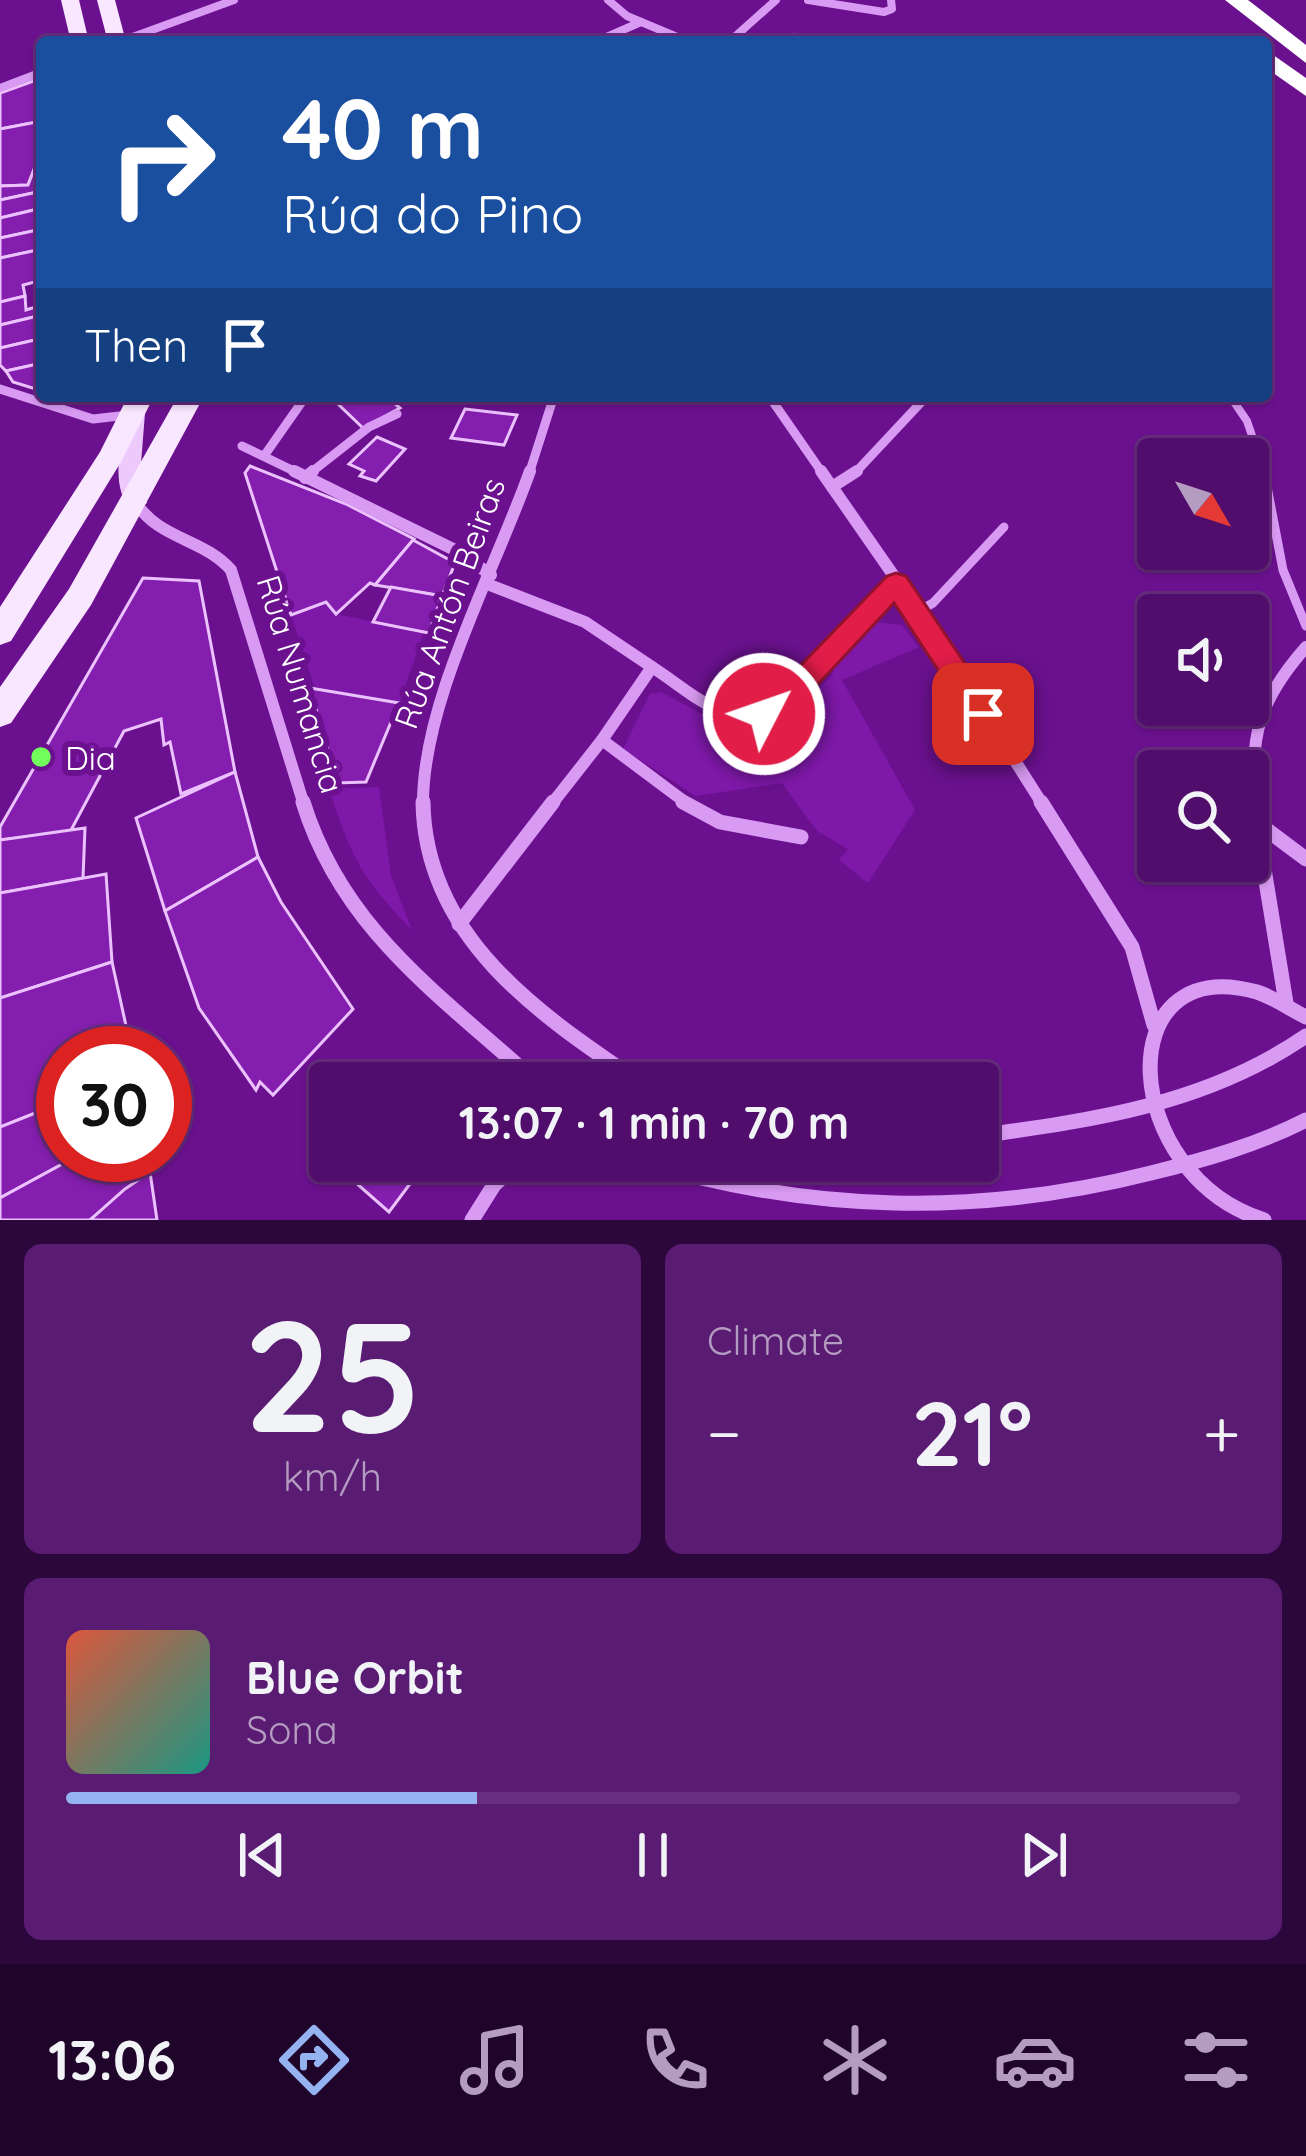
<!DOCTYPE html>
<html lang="en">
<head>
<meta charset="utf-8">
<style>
	body { margin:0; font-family:Quicksand,sans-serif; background:#5a1b73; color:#f1f3f6; height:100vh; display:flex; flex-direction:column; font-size:45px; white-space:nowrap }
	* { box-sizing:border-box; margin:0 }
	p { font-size:39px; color:#b49cc1 }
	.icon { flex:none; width:66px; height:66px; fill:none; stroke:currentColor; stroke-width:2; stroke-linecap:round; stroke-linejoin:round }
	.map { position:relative; height:1220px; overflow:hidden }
	.panel { display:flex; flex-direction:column; gap:24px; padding:24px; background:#2c073b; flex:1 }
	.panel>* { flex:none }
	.banner { position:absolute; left:36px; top:36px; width:1236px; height:366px; border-radius:12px; box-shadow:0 3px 9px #0004,0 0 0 3px #672d7e; background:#1a4fa0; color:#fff; overflow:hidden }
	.needle { width:78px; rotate:129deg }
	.buttons { position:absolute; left:1137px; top:438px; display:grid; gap:24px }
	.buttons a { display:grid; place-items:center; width:132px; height:132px; border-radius:12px; background:#500d6b; box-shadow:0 3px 9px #0004,0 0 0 3px #672d7e; font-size:60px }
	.speed { position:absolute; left:36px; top:1026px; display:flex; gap:24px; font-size:60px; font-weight:700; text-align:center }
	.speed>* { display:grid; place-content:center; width:156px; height:156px; border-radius:50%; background:#500d6b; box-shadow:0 3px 9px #0004,0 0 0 3px #672d7e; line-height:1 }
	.speed .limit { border:18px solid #d22; background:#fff; color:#111 }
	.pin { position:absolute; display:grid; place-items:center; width:102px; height:102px; color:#fff; margin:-51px; border-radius:24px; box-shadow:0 6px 18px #0006 }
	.me { position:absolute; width:132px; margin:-66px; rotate:49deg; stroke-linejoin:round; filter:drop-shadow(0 0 9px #0008) }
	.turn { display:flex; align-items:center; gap:42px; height:252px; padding:0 48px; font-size:54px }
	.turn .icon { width:156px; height:156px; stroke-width:2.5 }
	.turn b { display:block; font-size:84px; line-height:102px }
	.then { display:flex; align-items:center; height:114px; padding:0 48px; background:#0003; gap:24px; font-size:45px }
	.big { font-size:90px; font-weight:700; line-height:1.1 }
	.panel .tile { flex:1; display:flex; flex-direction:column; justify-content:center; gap:18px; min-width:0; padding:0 42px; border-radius:18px; background:#5a1b73 }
	.panel .dial { align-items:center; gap:0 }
	.dial b { font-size:156px; line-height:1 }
	.song { display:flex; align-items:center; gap:36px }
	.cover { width:144px; height:144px; border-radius:18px; background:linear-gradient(135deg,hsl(10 70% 55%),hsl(170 70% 35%)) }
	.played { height:12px; border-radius:6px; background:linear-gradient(90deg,#95b2f1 35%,#672d7e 35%) }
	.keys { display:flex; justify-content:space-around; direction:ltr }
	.heat { display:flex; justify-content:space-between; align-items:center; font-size:66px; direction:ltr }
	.panel .tiles { flex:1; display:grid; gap:24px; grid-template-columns:1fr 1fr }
	.tile:last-child { grid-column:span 2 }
	.trip { position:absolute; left:309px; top:1062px; width:690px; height:120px; border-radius:12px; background:#500d6b; box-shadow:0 3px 9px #0004,0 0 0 3px #672d7e; font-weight:700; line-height:120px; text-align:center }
	.tabs { display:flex; height:192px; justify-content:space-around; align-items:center; background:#20052b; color:#b49cc1 }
	.tabs .icon { width:84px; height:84px }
	.tabs .selected { color:#95b2f1 }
	.tabs b { font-size:54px; color:#f1f3f6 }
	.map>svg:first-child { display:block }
	.green { fill:#7e18a9 }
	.building { fill:#841eae; stroke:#ebc2fd; stroke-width:3 }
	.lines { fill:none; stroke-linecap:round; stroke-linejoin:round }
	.lane-far1 { stroke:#d89af2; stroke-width:8 }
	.lane { stroke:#d89af2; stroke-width:9 }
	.street-far3 { stroke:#d89af2; stroke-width:8 }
	.street-far2 { stroke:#d89af2; stroke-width:9 }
	.street-far1 { stroke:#d89af2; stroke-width:12 }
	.street { stroke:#d89af2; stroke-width:15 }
	.secondary { fill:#eec9fc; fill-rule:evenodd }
	.primary { fill:#f9e6ff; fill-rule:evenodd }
	.highway { fill:#fff; fill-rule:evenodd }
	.route { fill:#e11d48; stroke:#92132f; stroke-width:3 }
	.poi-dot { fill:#72ff5c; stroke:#6b118f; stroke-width:4.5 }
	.labels { text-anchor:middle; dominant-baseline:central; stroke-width:12; stroke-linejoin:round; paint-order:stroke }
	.street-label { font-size:33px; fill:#fff; stroke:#6b118f }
	.poi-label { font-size:33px; fill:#fff; stroke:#6b118f; text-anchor:start }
</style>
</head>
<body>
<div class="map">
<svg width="1306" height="1220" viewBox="0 0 1306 1220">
	<rect width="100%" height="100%" fill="#6b118f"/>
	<!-- green -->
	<g class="green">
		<path d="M326,602L336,614L424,632L399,703L315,689L291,615Z"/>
		<path d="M875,622L902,625L919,647L842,680L915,810L868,883L839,860L848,849L817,831L782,783L696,796L623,749L650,694L661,692L750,740L776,734L832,675L845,642Z"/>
		<path d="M379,787L391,876L412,930C361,877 352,859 329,789Z"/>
	</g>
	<!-- building -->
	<g class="building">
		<path d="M42,78V121L0,129V93Z"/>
		<path d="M42,121V167H35L28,185L0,186V129Z"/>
		<path d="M35,167H42V191L0,200V186L28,185Z"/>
		<path d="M42,191V208L0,218V200Z"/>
		<path d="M42,208V229L0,238V218Z"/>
		<path d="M42,229V249L0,258V238Z"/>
		<path d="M42,249V280L23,285L25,296L0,302V258Z"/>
		<path d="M25,296L26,310L42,305V315L0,325V302Z"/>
		<path d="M42,315L39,339L0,348V325Z"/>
		<path d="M39,339L42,363L6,371L0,365V348Z"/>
		<path d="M42,363V391L13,382L6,371Z"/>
		<path d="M350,396H386L400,408L363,428L337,403Z"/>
		<path d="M465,409L517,415L504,445L451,438Z"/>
		<path d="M377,437L405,449L376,481L360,476L364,471L349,464Z"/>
		<path d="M250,466L346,504L414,539L375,585L370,583L336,614L326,602L291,615L245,473Z"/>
		<path d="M413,540L455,563L442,596L375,585Z"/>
		<path d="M143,578L199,581L235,772L181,794L170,742L164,745L161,719L124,731L70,832L0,840V827Z"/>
		<path d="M391,587L442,596L429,633L373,622Z"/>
		<path d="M310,688L399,703L366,782L337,783Z"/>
		<path d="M235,772L258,857L165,911L136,818Z"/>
		<path d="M85,828L83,878L0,893V840Z"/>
		<path d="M258,857L281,902L353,1009L273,1095L260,1082L256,1090L199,1008L165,911Z"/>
		<path d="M106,874L112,962L0,998V893Z"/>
		<path d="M112,962L132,1053H63V1102L0,1127V998Z"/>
		<path d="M63,1102V1155H79L0,1198V1127Z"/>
		<path d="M79,1155H147L150,1172L90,1220H0V1198Z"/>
		<path d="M357,1161H427L389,1212L347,1175Z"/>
		<path d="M150,1172L157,1220H90L125,1189Z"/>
	</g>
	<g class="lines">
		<!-- lane-far1 -->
		<path class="lane-far1" d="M1230,396L1247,421L1265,474"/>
		<!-- lane -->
		<g class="lane">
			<path d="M1264,471L1283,570L1306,626"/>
			<path d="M917,612L933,603L1004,527"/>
		</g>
		<!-- street-far3 -->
		<g class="street-far3">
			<path d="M608,0L627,16L689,42"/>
			<path d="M808,0L884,12L892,9L891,0"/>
			<path d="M119,42L234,0"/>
			<path d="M595,42L641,22"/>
			<path d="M729,42L776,0"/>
			<path d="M788,42L794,37"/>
			<path d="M0,88L42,72"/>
		</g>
		<!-- street-far2 -->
		<g class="street-far2">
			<path d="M0,389L93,419L128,415"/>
			<path d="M769,396L823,474"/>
			<path d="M242,446L300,474"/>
			<path d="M264,456L306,396"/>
			<path d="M309,474L369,427L397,414"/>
			<path d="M529,474L554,396"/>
			<path d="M854,474L927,396"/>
		</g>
		<!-- street-far1 -->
		<g class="street-far1">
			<path d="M294,471L457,551L491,575"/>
			<path d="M821,471L937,638L1043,805"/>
			<path d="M305,478L313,471"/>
			<path d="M832,487L857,471"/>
			<path d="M136,503C159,539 204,539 231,570L304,805"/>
			<path d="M487,584L585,622L652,667"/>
			<path d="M423,805C422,702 495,570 530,471"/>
			<path d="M551,805L602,740"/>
			<path d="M689,805L602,740L652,667C696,695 728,734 781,704L896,583"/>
			<path d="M1254,805C1250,735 1259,700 1306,647"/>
		</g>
		<!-- street -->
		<g class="street">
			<path d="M303,802C343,931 441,995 537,1083"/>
			<path d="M423,802C425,938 540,1015 641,1083"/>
			<path d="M683,802L720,822L801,837"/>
			<path d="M1041,802L1132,947L1154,1025"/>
			<path d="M1253,802L1286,1003"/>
			<path d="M1259,824L1306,859"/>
			<path d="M459,924L553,802"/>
			<path d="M978,1136C1095,1120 1207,1104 1306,1036"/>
			<path d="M639,1161C810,1213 977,1217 1151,1173C1204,1160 1257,1145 1306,1120"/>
			<path d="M472,1220L494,1185L519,1161"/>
			<path d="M1264,1220C1120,1175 1107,950 1257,992C1273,997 1290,1009 1306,1017"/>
		</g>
		<!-- secondary -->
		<path class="secondary" d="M135,406L145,413L140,476L147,503L136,511C107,496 122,440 125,413Z"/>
		<!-- primary -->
		<g class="primary">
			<path d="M61,0H79L89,42H71Z"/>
			<path d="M97,0H115L126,42H108Z"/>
			<path d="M128,396H154L121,462L11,641L0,645V607L100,452Z"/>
			<path d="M178,396H204L91,605L11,723L0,727V687L69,589Z"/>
		</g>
		<!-- highway -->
		<g class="highway">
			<path d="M1225,0H1248L1306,45V63Z"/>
			<path d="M1266,50L1306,78V96L1266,68Z"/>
		</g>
	</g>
	<!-- route -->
	<path class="route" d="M896,573L906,576L993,705L998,714L993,723L983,727L973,723L894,603L791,713L764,726L754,723L749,714L754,705L771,696L887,576Z"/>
	<!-- markers -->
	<circle class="poi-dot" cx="41" cy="757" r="12"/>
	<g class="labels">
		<!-- street labels -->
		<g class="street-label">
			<text transform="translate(449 603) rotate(-70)">Rúa Antón Beiras</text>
			<text transform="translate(301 684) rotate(73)">Rúa Numancia</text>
		</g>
		<!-- poi labels -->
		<g class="poi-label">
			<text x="65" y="757">Dia</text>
		</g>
	</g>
</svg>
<div class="buttons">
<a><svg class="needle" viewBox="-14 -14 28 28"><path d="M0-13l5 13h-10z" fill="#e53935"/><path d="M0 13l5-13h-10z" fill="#b49cc1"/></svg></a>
<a><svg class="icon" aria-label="sound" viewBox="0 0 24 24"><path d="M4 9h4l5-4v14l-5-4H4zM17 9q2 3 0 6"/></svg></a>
<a><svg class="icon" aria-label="search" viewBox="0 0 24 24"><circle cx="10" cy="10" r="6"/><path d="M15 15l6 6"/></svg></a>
</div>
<div class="speed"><div class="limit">30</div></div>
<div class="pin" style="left:983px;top:714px;background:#d93025"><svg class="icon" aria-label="arrive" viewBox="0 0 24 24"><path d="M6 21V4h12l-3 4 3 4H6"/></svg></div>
<svg class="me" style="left:764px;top:714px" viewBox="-20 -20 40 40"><circle r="17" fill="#e11d48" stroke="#fff" stroke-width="3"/><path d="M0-11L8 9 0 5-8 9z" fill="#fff"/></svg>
<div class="trip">13:07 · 1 min · 70 m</div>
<div class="banner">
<div class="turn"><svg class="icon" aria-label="right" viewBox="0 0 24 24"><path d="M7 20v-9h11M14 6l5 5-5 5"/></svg><div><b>40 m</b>Rúa do Pino</div></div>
<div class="then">Then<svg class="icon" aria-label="arrive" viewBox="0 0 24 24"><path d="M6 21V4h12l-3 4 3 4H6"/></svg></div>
</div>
</div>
<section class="panel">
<div class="tiles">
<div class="tile dial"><b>25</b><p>km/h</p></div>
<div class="tile"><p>Climate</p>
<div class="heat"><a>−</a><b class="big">21°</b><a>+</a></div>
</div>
<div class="tile">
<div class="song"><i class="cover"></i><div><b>Blue Orbit</b><p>Sona</p></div></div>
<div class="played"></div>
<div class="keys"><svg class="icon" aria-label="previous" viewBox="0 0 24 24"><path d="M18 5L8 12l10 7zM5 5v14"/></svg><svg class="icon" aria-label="pause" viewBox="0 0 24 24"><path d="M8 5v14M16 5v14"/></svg><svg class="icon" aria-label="next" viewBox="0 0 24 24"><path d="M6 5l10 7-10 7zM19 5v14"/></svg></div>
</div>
</div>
</section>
<nav class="tabs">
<b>13:06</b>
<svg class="icon selected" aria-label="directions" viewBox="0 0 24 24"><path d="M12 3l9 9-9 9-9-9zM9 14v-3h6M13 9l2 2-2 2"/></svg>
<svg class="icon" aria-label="music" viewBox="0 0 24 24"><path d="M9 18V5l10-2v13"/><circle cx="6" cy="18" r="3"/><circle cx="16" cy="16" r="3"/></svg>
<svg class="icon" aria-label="phone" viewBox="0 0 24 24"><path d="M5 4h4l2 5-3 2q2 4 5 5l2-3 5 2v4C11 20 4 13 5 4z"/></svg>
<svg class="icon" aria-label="climate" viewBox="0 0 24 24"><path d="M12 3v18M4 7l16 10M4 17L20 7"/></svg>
<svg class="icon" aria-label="car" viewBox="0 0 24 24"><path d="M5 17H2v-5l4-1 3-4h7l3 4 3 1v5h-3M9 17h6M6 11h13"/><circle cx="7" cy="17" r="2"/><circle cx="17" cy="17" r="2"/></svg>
<svg class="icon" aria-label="filters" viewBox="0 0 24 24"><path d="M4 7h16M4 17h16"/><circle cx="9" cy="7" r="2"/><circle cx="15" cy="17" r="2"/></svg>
</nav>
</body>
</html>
